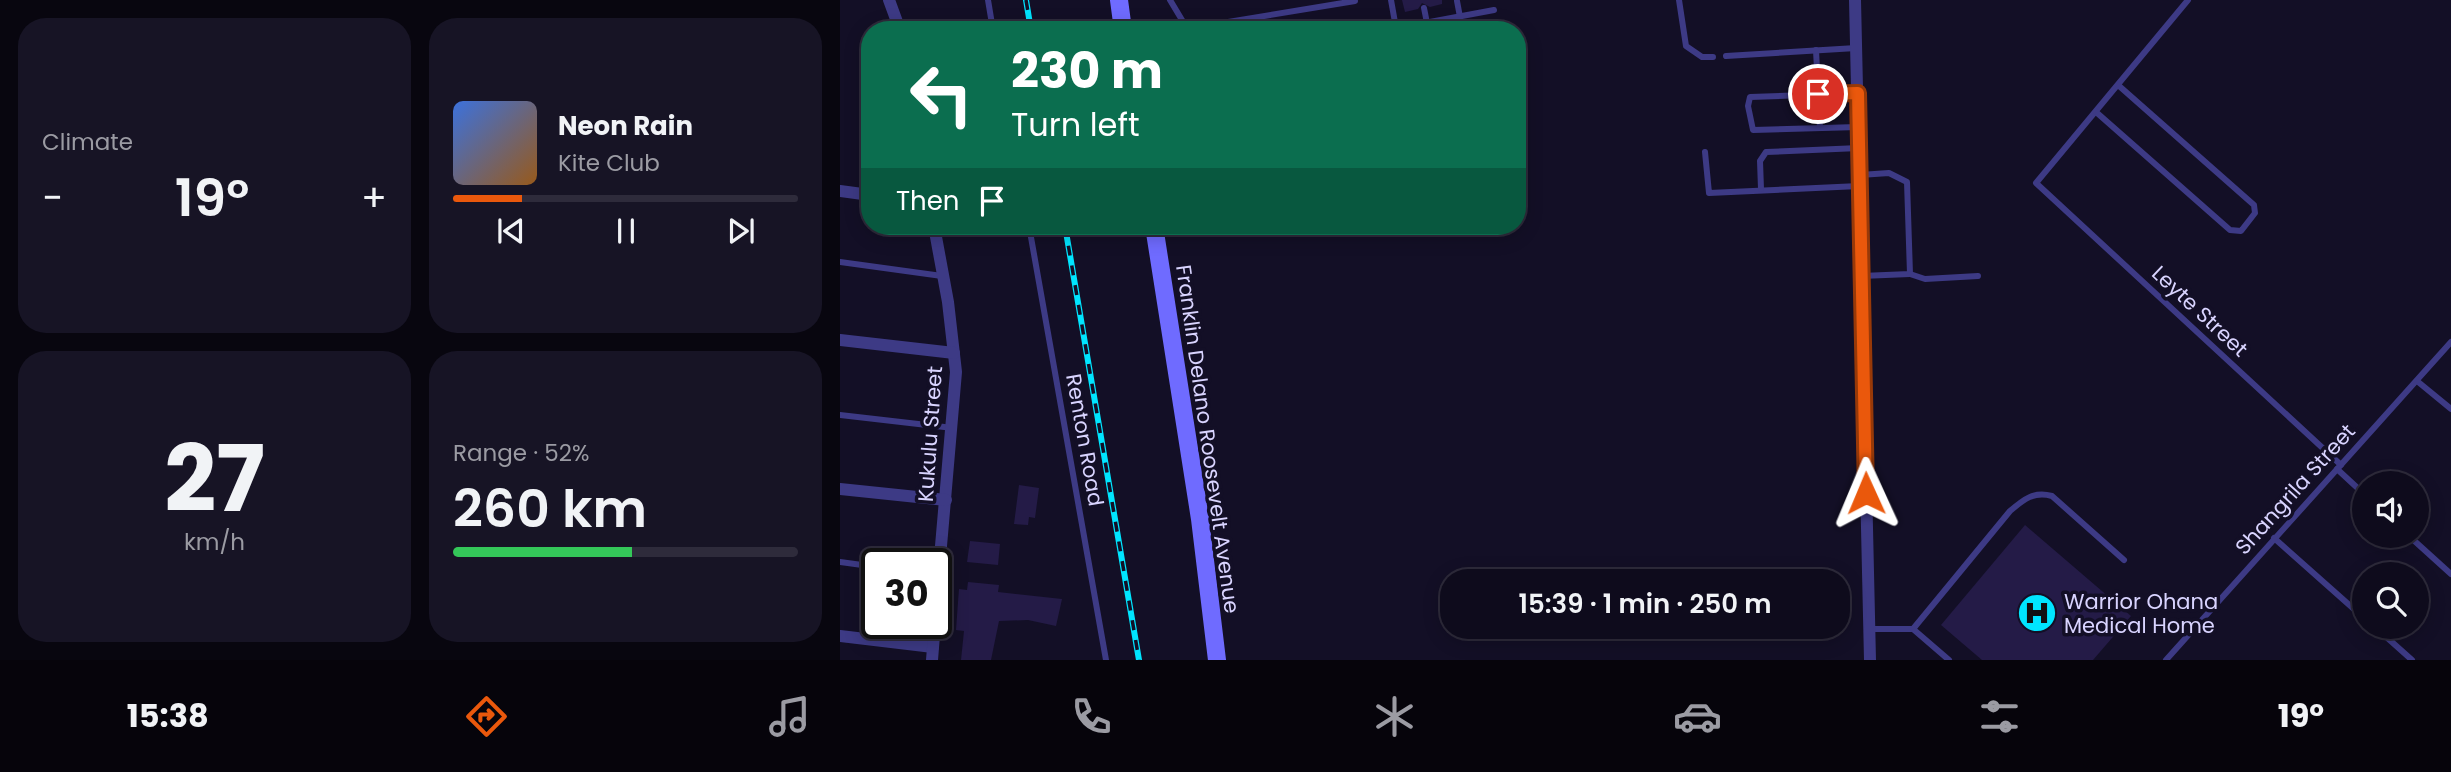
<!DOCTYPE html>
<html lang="en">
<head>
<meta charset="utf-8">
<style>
	body { margin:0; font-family:Poppins,sans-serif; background:#171425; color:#f1f3f6; height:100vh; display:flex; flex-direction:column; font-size:26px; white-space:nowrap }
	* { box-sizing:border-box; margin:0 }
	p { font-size:23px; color:#9b9ba3 }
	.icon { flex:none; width:38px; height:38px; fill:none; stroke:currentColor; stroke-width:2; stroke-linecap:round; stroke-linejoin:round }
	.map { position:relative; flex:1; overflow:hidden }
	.drawer { display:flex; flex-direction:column; gap:18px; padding:18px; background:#08060f; width:840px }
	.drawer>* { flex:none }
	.top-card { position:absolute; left:21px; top:21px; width:665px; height:214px; border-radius:28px; box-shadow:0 4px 18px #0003,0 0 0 2px #2e2b3b; background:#0b6e4f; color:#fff; overflow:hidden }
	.tools { position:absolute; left:1512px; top:471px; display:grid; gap:14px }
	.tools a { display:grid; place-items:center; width:77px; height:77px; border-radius:50%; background:#0e0b1c; box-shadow:0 4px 18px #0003,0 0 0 2px #2e2b3b; font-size:35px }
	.speed { position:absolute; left:21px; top:548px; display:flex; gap:14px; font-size:35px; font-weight:700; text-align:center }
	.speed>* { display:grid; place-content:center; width:91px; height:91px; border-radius:50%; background:#0e0b1c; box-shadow:0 4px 18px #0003,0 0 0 2px #2e2b3b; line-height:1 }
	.speed .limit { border:4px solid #111; border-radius:10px; background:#fff; color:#111 }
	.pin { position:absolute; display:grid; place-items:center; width:60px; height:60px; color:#fff; margin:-30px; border:4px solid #fff; border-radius:50%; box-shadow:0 2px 7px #0007 }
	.me { position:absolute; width:77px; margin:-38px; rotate:359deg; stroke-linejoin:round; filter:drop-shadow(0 0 5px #0008) }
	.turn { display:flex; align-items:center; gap:24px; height:147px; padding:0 35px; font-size:32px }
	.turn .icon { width:91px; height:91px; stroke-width:2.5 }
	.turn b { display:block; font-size:49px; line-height:60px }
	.then { display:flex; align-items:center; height:66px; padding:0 35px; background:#0003; gap:14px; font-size:26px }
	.big { font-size:52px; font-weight:600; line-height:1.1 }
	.drawer .widget { flex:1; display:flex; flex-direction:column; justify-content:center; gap:10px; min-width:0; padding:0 24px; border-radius:28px; background:#171425 }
	.drawer .dial { align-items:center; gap:0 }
	.dial b { font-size:91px; line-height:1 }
	.song { display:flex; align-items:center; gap:21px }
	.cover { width:84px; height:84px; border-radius:10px; background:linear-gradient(135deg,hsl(220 70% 55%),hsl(30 70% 35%)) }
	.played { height:7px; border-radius:4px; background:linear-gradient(90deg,#ea580c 20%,#2e2b3b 20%) }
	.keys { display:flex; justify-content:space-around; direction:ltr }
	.heat { display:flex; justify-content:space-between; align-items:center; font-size:38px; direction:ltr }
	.charge { height:10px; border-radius:5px; background:linear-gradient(90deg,#34c759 52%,#2e2b3b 0) }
	.drawer .tiles { flex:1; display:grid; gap:18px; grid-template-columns:repeat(2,1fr) }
	.trip { position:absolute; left:600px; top:569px; width:410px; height:70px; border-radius:28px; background:#0e0b1c; box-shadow:0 4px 18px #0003,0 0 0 2px #2e2b3b; font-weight:600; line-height:70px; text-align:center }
	.dock { display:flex; height:112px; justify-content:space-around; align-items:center; background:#06040b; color:#9b9ba3 }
	.dock .icon { width:49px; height:49px }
	.dock .current { color:#ea580c }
	.dock b { font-size:32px; color:#f1f3f6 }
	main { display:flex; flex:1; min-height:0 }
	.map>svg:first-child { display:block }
	.building { fill:#241b47 }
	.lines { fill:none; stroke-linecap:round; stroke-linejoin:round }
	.lane { stroke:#3d3a85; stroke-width:6 }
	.street { stroke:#3d3a85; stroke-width:12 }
	.secondary { stroke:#6f6bff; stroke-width:18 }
	.rail-casing { stroke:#00e5ff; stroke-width:6 }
	.rail { stroke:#130f26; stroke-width:3.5; stroke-dasharray:10; stroke-linecap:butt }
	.route-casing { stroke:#983908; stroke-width:18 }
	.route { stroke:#ea580c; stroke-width:12 }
	.labels { text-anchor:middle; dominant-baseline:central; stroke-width:7; stroke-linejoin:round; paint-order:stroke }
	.street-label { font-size:21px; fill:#d9d4ff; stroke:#130f26 }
	.poi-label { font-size:21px; fill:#d9d4ff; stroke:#130f26; text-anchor:start }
</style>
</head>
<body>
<main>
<section class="drawer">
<div class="tiles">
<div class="widget"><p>Climate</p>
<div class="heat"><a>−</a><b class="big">19°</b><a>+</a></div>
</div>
<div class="widget">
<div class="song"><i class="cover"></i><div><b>Neon Rain</b><p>Kite Club</p></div></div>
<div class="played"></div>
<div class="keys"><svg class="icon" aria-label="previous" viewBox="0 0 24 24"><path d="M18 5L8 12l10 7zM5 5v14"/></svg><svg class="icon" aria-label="pause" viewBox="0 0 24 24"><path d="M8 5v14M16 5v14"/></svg><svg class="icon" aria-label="next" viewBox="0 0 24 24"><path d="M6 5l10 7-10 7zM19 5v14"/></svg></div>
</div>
<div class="widget dial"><b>27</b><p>km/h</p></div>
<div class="widget"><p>Range · 52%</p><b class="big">260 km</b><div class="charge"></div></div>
</div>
</section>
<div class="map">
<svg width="1611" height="660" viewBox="0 0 1611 660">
	<rect width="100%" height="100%" fill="#130f26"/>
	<!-- building -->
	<g class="building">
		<path d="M562,0H602V4L590,7L582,3L578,9L565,12Z"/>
		<path d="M179,485L199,488L195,518L189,517L188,525L174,524Z"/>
		<path d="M1185,525L1291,616L1253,660H1142L1101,625Z"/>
		<path d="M130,541L160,544L158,565L127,562Z"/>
		<path d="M128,582L159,585L158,592L222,599L216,626L188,620L159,621L151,660H121L124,631L116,630L118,602L119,589L127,590Z"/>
	</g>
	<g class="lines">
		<!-- lane -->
		<g class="lane">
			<path d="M148,0L153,30"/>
			<path d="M330,0L348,30"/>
			<path d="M551,0L556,28"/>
			<path d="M839,0L846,46L862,57H873"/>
			<path d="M1348,0L1196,183L1501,465"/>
			<path d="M617,1L620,17"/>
			<path d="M584,8L587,23"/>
			<path d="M364,30L376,24L515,1"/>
			<path d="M547,30L654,10"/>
			<path d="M976,50L980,128"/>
			<path d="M886,56L1016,48"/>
			<path d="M1018,93L910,97L908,106L913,130L1018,127"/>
			<path d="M1256,112L1390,230L1401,231L1415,213L1414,205L1278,85"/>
			<path d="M865,152L869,193L1019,186"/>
			<path d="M1020,175L1049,173L1067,182L1070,274L1021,276"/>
			<path d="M921,189L920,161L926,152L1019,148"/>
			<path d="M189,226L266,660"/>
			<path d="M0,262L102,276"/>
			<path d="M1070,274L1085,279L1138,276"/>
			<path d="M1577,381L1611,409"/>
			<path d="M0,415L113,428"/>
			<path d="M1497,469L1524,494"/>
			<path d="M1569,536L1611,574"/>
			<path d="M1434,538L1524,618"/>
			<path d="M0,562L37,567"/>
			<path d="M1534,626L1572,660"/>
			<path d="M1029,629H1073L1170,511C1184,499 1194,491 1212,496L1284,560"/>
			<path d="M1073,629L1109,660"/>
			<path d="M1326,660L1611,342"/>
		</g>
		<!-- street -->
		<g class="street">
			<path d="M49,0L60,30"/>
			<path d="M1015,0L1030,660"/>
			<path d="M0,191L30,195"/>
			<path d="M94,226L108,302L116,372L96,604"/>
			<path d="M0,340L114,353"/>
			<path d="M0,489L106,500"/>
			<path d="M0,636L93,647"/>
			<path d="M92,660L95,623"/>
		</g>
		<!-- secondary -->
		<g class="secondary">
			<path d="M279,0L283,30"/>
			<path d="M314,226L360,519L377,660"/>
		</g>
		<!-- rail casing -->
		<g class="rail-casing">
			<g id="rail">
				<path d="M186,0L191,30"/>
				<path d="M225,226L299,660"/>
			</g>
		</g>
		<!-- rail -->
		<use href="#rail" class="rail"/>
	</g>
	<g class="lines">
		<!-- route casing -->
		<g class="route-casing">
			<path id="route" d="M978,94L1018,93L1026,493"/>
		</g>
		<!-- route -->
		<use href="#route" class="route"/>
	</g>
	<!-- icons -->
	<defs>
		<g id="hospital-disc" transform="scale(2.0125)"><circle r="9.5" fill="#00e5ff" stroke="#130f26"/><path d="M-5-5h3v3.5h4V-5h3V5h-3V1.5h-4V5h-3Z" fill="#111"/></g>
	</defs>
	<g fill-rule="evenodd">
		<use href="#hospital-disc" x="1197" y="613"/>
	</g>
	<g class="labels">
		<!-- street labels -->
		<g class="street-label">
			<text transform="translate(1360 311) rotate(43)">Leyte Street</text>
			<text transform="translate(90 434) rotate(-86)">Kukulu Street</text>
			<text transform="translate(368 439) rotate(82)">Franklin Delano Roosevelt Avenue</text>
			<text transform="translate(245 440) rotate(80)">Renton Road</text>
			<text transform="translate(1455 489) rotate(-48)">Shangrila Street</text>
		</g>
		<!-- poi labels -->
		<g class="poi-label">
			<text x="1224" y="601">Warrior Ohana<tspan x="1224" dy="24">Medical Home</tspan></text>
		</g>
	</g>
</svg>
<div class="tools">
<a><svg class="icon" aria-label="sound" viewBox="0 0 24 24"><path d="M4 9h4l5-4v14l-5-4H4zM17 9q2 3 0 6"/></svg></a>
<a><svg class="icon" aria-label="search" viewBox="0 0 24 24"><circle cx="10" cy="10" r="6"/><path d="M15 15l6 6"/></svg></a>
</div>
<div class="speed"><div class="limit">30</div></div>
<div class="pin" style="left:978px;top:94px;background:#d93025"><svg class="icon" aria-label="arrive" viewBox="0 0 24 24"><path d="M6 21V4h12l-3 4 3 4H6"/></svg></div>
<svg class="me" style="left:1026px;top:493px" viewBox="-20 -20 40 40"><path d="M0-17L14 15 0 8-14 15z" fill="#ea580c" stroke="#fff" stroke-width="4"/></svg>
<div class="trip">15:39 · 1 min · 250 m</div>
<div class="top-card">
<div class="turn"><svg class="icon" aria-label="left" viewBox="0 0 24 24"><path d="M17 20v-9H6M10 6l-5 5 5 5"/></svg><div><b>230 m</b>Turn left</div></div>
<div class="then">Then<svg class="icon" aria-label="arrive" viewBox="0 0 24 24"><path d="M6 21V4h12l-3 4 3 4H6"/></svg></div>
</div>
</div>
</main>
<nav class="dock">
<b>15:38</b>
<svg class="icon current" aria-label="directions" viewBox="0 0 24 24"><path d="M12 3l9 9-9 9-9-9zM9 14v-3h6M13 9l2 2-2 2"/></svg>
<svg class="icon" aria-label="music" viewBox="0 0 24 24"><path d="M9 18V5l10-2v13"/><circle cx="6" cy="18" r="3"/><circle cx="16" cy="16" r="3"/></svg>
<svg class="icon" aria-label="phone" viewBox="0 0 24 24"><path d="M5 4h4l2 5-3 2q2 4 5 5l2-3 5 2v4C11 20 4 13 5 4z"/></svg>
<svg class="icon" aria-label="climate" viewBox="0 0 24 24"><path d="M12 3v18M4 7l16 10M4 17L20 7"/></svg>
<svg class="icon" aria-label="car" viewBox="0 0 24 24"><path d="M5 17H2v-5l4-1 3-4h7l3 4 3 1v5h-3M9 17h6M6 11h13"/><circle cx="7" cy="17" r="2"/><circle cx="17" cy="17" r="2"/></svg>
<svg class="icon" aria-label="filters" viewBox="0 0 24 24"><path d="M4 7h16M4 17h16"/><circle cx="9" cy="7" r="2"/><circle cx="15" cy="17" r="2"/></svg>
<b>19°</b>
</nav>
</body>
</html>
